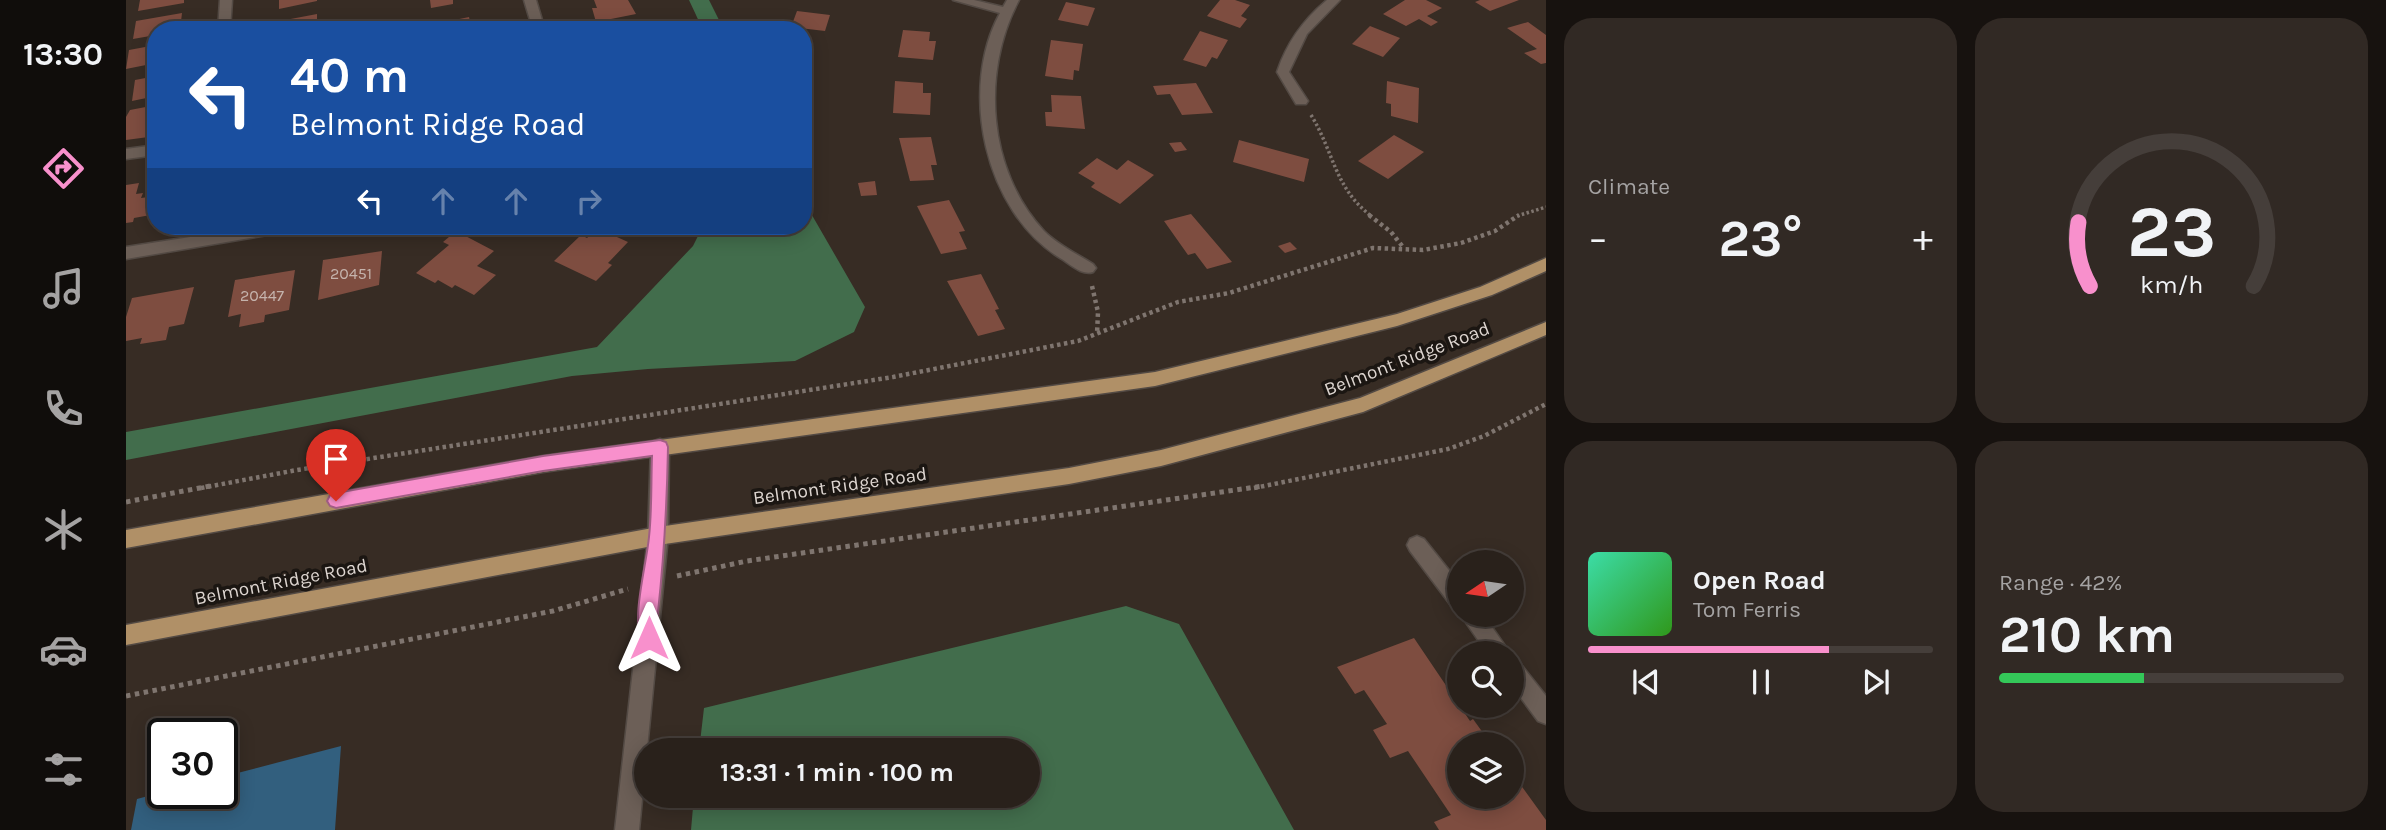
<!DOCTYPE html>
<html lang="en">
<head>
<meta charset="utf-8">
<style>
	body { margin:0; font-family:Karla,sans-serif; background:#312924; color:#f1f3f6; height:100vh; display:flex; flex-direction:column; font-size:26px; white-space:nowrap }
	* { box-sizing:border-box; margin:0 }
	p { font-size:23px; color:#a5a3a3 }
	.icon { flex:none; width:38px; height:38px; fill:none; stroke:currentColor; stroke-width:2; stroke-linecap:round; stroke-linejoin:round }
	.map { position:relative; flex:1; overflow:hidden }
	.drawer { display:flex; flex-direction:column; gap:18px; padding:18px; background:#17120f; width:840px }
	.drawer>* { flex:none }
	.top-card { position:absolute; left:21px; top:21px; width:665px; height:214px; border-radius:28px; box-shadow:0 4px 18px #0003,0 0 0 2px #453e3a; background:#1a4fa0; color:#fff; overflow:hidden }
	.needle { width:46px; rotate:257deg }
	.controls { position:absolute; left:1321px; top:550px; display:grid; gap:14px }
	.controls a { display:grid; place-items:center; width:77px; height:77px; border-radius:50%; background:#29211b; box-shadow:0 4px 18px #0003,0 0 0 2px #453e3a; font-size:35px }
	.speed { position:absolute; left:21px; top:718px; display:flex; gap:14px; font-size:35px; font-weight:700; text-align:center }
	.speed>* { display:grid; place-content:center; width:91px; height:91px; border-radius:50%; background:#29211b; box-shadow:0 4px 18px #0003,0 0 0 2px #453e3a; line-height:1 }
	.speed .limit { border:4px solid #111; border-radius:10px; background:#fff; color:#111 }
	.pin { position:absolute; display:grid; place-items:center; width:60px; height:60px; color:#fff; margin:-72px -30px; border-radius:50% 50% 50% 0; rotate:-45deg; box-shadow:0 0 7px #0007 }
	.pin .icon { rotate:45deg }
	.me { position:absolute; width:77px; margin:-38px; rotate:0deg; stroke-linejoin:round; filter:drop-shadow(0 0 5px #0008) }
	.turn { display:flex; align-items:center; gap:24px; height:147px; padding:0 28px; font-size:32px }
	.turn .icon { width:91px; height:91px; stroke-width:2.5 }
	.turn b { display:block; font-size:49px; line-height:60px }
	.lanes { display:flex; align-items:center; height:66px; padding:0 28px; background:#0003; justify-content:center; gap:35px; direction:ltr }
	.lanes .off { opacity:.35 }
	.big { font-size:52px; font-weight:700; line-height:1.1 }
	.drawer .widget { flex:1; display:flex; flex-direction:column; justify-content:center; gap:10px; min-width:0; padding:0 24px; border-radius:28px; background:#312924 }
	.drawer .dial { align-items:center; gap:0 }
	.dial svg { height:182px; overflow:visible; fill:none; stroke:#453e3a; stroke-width:7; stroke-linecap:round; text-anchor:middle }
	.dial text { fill:#f1f3f6; stroke:none }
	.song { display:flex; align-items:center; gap:21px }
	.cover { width:84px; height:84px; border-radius:10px; background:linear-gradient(135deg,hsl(160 70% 55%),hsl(110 70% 35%)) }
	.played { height:7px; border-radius:4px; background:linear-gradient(90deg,#f890cc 70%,#453e3a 70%) }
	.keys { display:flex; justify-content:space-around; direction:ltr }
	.heat { display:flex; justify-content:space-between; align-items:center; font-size:38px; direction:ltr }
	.charge { height:10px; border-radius:5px; background:linear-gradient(90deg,#34c759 42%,#453e3a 0) }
	.drawer .tiles { flex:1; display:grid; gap:18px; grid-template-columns:repeat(2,1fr) }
	.trip { position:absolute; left:508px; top:738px; width:406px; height:70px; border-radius:35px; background:#29211b; box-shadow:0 4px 18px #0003,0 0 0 2px #453e3a; font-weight:700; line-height:70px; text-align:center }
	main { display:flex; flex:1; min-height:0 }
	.dock { display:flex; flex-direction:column; width:126px; justify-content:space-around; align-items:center; background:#100d0b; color:#a5a3a3 }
	.dock .icon { width:49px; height:49px }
	.dock .active { color:#f890cc }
	.dock b { font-size:32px; color:#f1f3f6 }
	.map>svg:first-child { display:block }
	.forest { fill:#426d4c }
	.water { fill:#325f7e }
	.building { fill:#7e4d40 }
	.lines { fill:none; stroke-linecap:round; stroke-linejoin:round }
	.minor-casing { stroke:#534a44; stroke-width:3 }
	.major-casing { stroke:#534a44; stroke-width:3 }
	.path-far2 { stroke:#7f756f; stroke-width:3.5; stroke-dasharray:2.5 2.5; stroke-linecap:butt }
	.path-far1 { stroke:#7f756f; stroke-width:4.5; stroke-dasharray:3.5 3.5; stroke-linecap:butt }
	.path { stroke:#7f756f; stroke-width:5; stroke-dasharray:4.5 4.5; stroke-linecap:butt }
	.minor { fill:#6c5f57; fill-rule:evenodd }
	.major { fill:#b09067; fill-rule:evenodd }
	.route { fill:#f890cc; stroke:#a15e85; stroke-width:2 }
	.labels { text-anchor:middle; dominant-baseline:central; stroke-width:7; stroke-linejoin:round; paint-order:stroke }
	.number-label { font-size:16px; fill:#c5b3ac }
	.street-label { font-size:19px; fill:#ddd5d0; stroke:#1b1612 }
</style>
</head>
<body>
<main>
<nav class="dock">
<b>13:30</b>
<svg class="icon active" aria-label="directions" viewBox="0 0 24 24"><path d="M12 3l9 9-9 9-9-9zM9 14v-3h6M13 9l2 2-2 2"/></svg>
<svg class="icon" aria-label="music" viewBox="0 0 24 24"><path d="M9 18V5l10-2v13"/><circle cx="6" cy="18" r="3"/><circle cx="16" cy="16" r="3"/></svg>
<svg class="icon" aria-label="phone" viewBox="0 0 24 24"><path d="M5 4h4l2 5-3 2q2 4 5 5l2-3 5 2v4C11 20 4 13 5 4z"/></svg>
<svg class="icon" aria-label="climate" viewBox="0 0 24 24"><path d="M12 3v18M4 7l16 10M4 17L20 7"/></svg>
<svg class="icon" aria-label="car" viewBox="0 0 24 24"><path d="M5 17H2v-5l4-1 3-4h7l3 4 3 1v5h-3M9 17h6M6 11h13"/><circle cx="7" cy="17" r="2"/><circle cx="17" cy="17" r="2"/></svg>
<svg class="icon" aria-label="filters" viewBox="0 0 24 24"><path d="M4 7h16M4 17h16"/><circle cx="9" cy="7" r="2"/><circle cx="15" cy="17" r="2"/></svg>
</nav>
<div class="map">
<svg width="1420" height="830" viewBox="0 0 1420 830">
	<rect width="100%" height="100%" fill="#372c24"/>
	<!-- forest -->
	<g class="forest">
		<path d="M563,0H583L598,30H577Z"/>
		<path d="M677,169L683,210L739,307L728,332L669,361L522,369L446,376L0,460V432L471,347L567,246L577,226H677Z"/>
		<path d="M1000,606L1053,624L1168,830H565L568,796H901V751H573L578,708Z"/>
	</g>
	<!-- water -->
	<path class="water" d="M215,746L209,830H5L11,799L37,792L96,793V777Z"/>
	<!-- building -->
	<g class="building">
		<path d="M14,0H58V3L12,11Z"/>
		<path d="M153,0H191V1L153,9Z"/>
		<path d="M304,0H327V4L305,8Z"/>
		<path d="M468,0H502L510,14L470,22L466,8H471Z"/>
		<path d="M1094,0H1109L1124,5L1115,16L1121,19L1114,28L1081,16Z"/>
		<path d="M1279,0H1300L1316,8L1301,16L1312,22L1305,26L1293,19L1280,26L1257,14Z"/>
		<path d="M1354,0H1393L1364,11L1349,2Z"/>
		<path d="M940,2L969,8L962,26L932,20Z"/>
		<path d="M671,11L704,15L699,31L665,27Z"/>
		<path d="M56,13L54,30H30V35L7,39L10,21Z"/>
		<path d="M191,14V27L188,30H153L154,21Z"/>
		<path d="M343,17L346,30H304V25Z"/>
		<path d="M1402,22L1420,35V63L1415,64L1398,53L1411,49L1381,28Z"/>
		<path d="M1244,26L1274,38L1257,57L1226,44Z"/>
		<path d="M777,30L804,32L803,41H810L807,60L772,57Z"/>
		<path d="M1074,31L1102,40L1091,59L1086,57L1080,67L1057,60Z"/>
		<path d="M925,40L957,44L953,71L948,70L947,80L919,76Z"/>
		<path d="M30,45V63L0,69L3,50Z"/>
		<path d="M30,76V96L6,101L9,80Z"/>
		<path d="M769,81L797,83V93H805L804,115L767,113Z"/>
		<path d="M1261,81L1293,88L1292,123L1265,116V104L1260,103Z"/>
		<path d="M1070,83L1087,113L1056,115L1044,94L1031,95L1027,86Z"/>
		<path d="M925,95L955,96L959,129L920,126L919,112H926Z"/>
		<path d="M30,105V136L0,140V117L4,110Z"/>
		<path d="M1268,135L1298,152L1262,179L1232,161Z"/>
		<path d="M805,137L811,165H805L808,180L784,181L773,138Z"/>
		<path d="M1113,140L1183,159L1178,182L1107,162Z"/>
		<path d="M1055,142L1061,150L1049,152L1043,143Z"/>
		<path d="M971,158L991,170L1002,160L1028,175L994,204L965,187L969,183L952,173Z"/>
		<path d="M749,181L751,195L735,196L732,183Z"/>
		<path d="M13,183L10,194L17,193L15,198L30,196V214L8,218L7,222L0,223V185Z"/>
		<path d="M823,200L839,231L833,232L841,249L815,254L791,206Z"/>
		<path d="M1065,214L1106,262L1081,269L1069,253L1062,255L1038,221Z"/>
		<path d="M471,228L502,242L482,263L486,265L470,281L428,261L455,235L461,238Z"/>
		<path d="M330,231L368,251L351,266L370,275L348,295L329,285L326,288L312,280L309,283L290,273L323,245L317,242Z"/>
		<path d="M1164,242L1171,249L1159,253L1152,246Z"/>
		<path d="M256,251L253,285L192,300L197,260Z"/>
		<path d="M169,270L163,310L139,315L138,322L113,327L115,314L102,317L109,280Z"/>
		<path d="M855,274L873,309L869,310L879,329L852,336L821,281Z"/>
		<path d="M68,287L58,324L43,327L40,340L14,344L16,338L0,341V317L6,298Z"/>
		<path d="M1288,638L1344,721L1347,719L1365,744H1334V796H1386V773L1420,820V830H1313L1308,822L1325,815L1282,751L1264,758L1247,730L1261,724L1238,690L1229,694L1211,667Z"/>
	</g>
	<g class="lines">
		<!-- minor casing -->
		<g class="minor-casing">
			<g id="minor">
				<path d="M94,0H106L104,30H92Z"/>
				<path d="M398,0H410L419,30H407Z"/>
				<path d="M827,0H848L877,7L881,0H893C855,71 861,170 918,231C932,245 951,254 967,264L970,268L967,272C956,276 944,264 934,258C859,212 832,90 874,13Z"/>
				<path d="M1201,0H1214L1181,34L1163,72L1182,101L1180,104H1170L1151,72C1161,42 1177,20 1201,0Z"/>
				<path d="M30,145V155L0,159V149Z"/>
				<path d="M134,226H172L165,231L0,259V247Z"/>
				<path d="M534,439L540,441L543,447L542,536L513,830H489L522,536L525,447L528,441Z"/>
				<path d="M1291,536L1298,539L1334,584V611L1327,608L1284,551L1281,545L1284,539Z"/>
				<path d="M1334,614H1357L1384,653H1361Z"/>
				<path d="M1386,658L1393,662L1420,696V724L1412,721L1386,686Z"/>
			</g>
		</g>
		<!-- major casing -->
		<g class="major-casing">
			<g id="major">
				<path d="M1420,258V271L1366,295L1271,326L1029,386L417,472L0,548V530L417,456L1029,372L1271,314L1354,287Z"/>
				<path d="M1420,322V335L1237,412L1035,466L943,484L532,545L0,645V625L532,527L943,468L1035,450L1234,398Z"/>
			</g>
		</g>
		<!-- path-far2 -->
		<g class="path-far2">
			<path d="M1185,115C1208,152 1208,187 1245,216"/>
			<path d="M1391,216L1420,207"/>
		</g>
		<!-- path-far1 -->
		<g class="path-far1">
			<path d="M1243,215L1265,232L1277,247"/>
			<path d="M966,286L972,312L971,334"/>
			<path d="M75,488L171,470L767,377L952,341L1052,302L1103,293L1247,248L1297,250L1335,243L1369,231L1393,215"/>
			<path d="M1128,488L1322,449L1358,436L1420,404"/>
		</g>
		<!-- path -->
		<g class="path">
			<path d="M0,502L84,486"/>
			<path d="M551,576L621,561L1137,486"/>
			<path d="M0,696L427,611L502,589"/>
		</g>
		<!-- minor -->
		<use href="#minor" class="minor"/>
		<!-- major -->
		<use href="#major" class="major"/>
	</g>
	<!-- route -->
	<path class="route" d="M534,440L540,442L542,447C541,503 538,557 532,612C530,623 534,634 530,645L523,647L516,645C505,617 520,568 523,537C526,510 525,483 526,456L417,471L210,508L204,506L201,501L204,495L210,493L417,456Z"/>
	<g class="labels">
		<!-- number labels -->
		<g class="number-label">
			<text x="225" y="273">20451</text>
			<text x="136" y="295">20447</text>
		</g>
		<!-- street labels -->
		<g class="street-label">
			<text transform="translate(1281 359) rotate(-21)">Belmont Ridge Road</text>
			<text transform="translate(714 486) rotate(-8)">Belmont Ridge Road</text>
			<text transform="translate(155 582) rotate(-11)">Belmont Ridge Road</text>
		</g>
	</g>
</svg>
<div class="controls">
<a><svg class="needle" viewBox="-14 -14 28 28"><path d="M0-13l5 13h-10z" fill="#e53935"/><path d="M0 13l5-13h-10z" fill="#a5a3a3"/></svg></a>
<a><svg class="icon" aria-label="search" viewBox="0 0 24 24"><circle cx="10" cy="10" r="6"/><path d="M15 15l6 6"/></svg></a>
<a><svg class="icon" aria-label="layers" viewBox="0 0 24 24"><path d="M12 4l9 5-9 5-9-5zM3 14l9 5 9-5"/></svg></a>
</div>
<div class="speed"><div class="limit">30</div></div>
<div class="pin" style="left:210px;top:501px;background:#d93025"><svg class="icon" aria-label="arrive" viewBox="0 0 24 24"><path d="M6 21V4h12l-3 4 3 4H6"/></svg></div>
<svg class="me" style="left:523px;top:638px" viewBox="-20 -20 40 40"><path d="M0-17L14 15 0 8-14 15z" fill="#f890cc" stroke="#fff" stroke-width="4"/></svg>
<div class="trip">13:31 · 1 min · 100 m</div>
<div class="top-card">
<div class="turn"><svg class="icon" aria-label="left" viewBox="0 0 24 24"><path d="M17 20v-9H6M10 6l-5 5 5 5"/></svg><div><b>40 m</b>Belmont Ridge Road</div></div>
<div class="lanes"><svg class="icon" aria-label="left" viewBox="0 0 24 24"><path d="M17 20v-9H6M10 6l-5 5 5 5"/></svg><svg class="icon off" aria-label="ahead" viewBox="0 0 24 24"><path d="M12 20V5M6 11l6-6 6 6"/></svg><svg class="icon off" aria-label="ahead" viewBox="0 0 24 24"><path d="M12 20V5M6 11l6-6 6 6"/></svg><svg class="icon off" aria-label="right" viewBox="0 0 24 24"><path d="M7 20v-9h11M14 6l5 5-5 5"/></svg></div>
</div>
</div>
<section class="drawer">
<div class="tiles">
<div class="widget"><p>Climate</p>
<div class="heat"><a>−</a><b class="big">23°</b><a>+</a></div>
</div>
<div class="widget dial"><svg viewBox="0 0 100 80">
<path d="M14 69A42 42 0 1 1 86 69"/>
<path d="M14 69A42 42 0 0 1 9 41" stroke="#f890cc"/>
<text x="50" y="56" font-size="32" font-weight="700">23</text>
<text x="50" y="72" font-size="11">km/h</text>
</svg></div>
<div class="widget">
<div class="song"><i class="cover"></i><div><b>Open Road</b><p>Tom Ferris</p></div></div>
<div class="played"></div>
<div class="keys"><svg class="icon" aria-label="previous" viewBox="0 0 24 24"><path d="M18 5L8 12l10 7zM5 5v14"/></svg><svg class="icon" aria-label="pause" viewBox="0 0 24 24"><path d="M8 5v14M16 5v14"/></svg><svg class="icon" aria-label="next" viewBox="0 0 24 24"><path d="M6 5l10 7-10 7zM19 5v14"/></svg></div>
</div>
<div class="widget"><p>Range · 42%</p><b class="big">210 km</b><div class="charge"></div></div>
</div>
</section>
</main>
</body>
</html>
